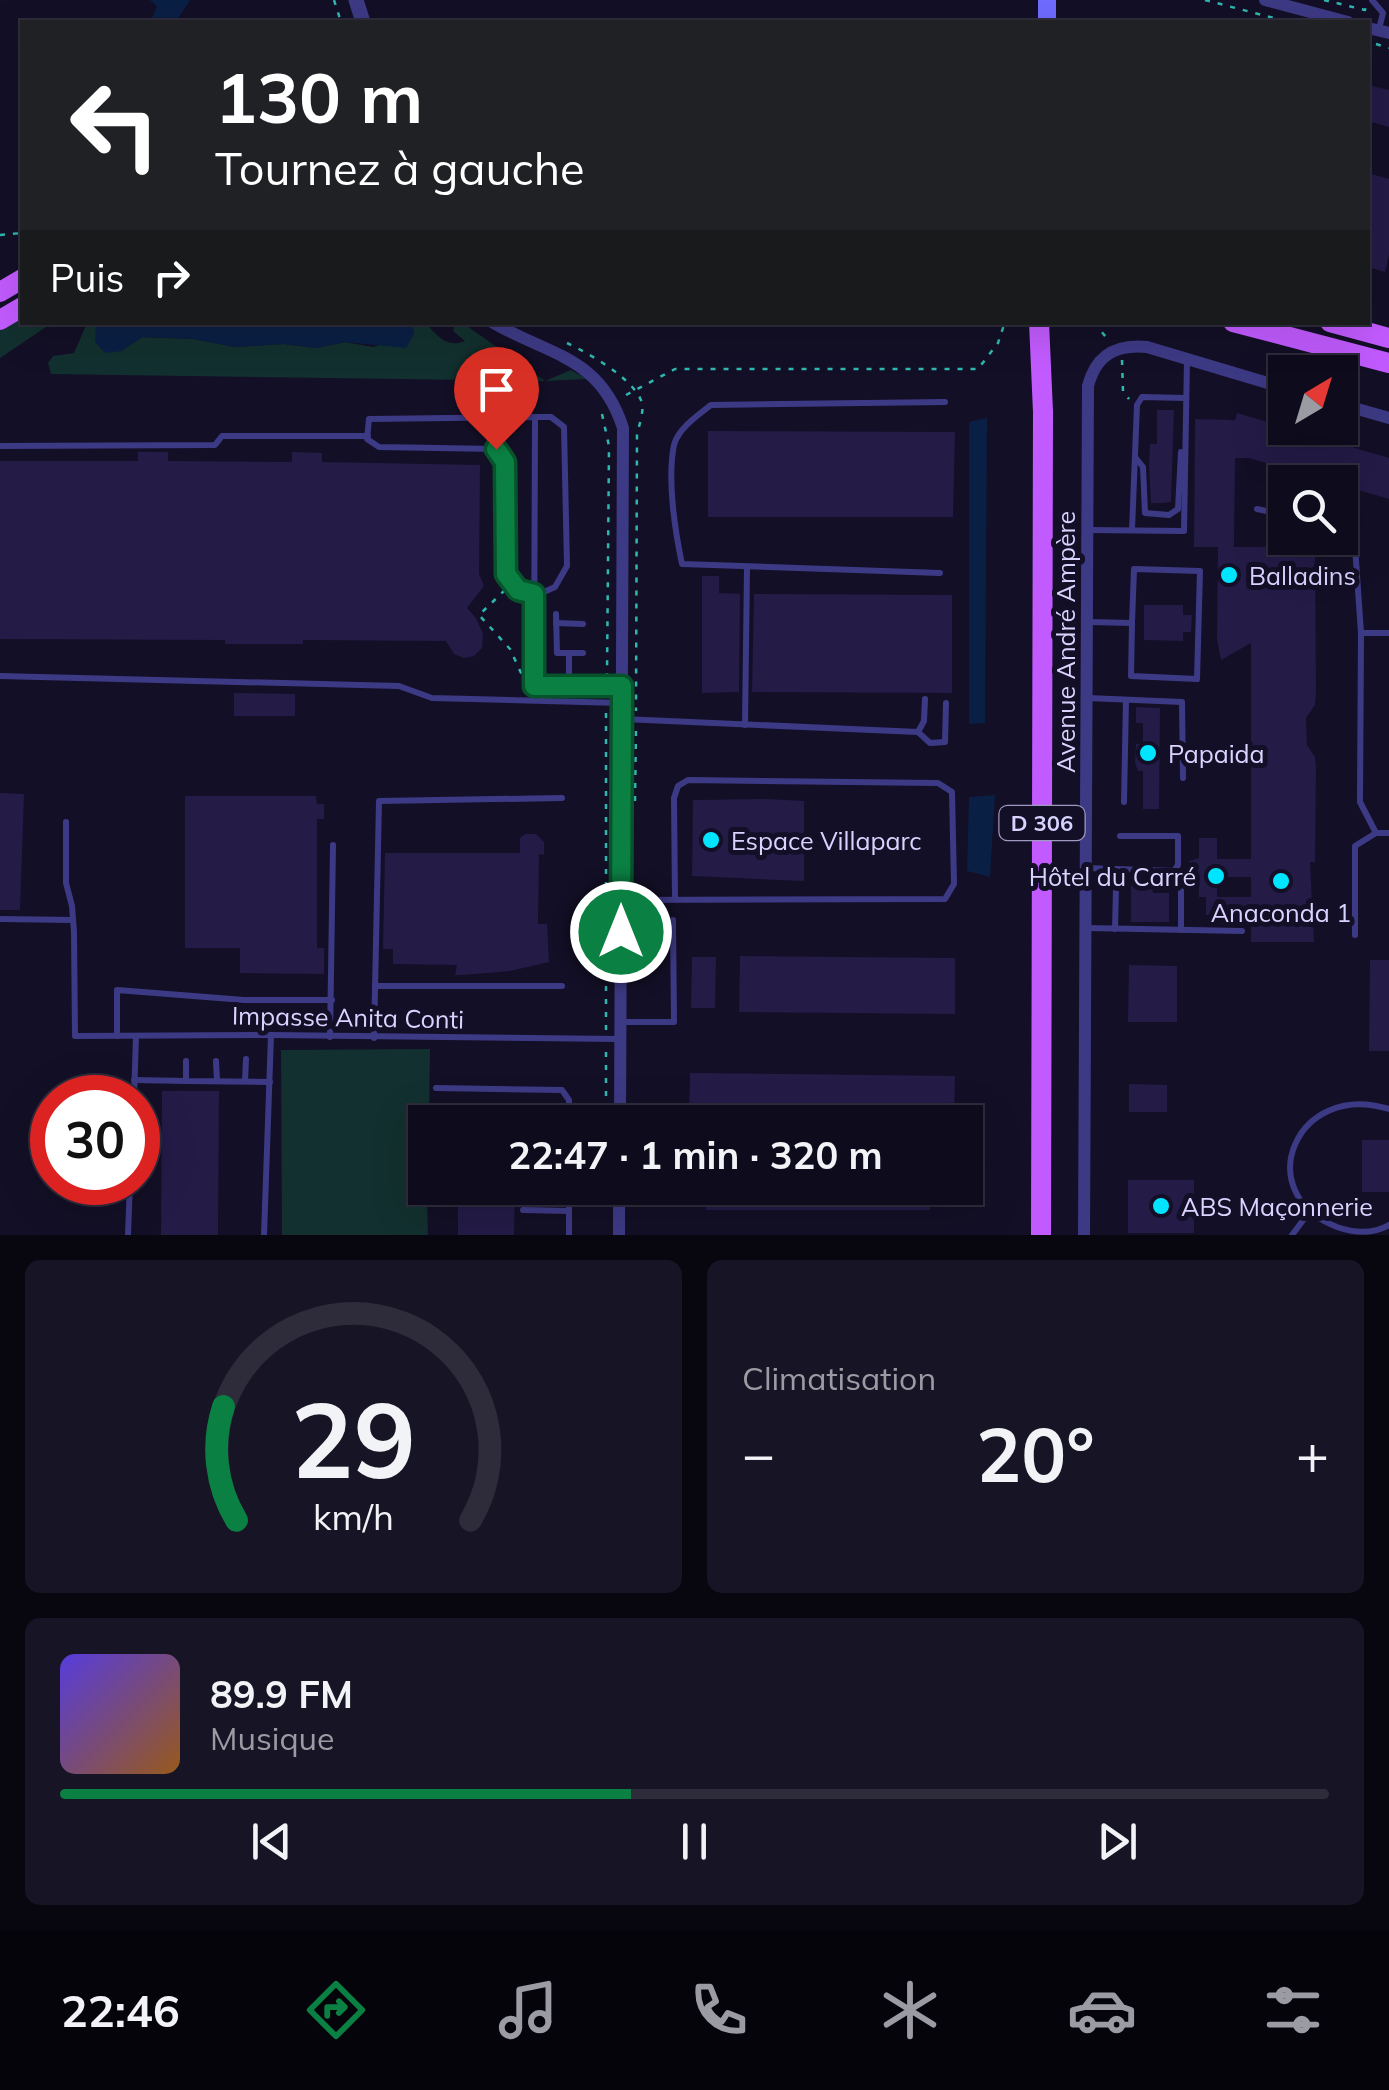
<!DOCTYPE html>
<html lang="fr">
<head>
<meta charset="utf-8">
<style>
	body { margin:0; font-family:Mulish,sans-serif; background:#171425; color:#f1f3f6; height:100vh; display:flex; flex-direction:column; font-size:38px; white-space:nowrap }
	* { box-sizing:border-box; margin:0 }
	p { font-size:32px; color:#9b9ba3 }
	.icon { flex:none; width:55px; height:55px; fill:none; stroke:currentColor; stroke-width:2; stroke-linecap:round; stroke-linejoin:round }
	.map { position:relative; height:1235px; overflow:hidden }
	.sheet { display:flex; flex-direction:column; gap:25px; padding:25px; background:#08060f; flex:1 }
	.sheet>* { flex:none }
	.banner { position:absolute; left:20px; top:20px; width:1350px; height:305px; border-radius:0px; box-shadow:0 10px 40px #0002,0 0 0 2px #2e2b3b; background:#202124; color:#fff; overflow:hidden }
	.needle { width:65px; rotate:38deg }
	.buttons { position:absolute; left:1268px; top:355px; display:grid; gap:20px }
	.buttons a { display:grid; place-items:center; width:90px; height:90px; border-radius:0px; background:#0e0b1c; box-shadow:0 10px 40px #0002,0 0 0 2px #2e2b3b; font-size:50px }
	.speed { position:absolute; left:30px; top:1075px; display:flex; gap:20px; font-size:50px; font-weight:700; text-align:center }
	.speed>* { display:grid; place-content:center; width:130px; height:130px; border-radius:50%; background:#0e0b1c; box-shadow:0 10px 40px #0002,0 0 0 2px #2e2b3b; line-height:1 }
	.speed .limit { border:15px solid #d22; background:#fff; color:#111 }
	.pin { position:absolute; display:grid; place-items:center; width:85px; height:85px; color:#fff; margin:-102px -42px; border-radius:50% 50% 50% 0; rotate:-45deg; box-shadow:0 0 10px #0007 }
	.pin .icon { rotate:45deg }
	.me { position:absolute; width:110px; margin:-55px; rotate:0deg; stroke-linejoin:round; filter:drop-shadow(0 0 8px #0008) }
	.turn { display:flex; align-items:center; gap:35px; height:210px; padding:0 30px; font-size:45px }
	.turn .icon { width:130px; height:130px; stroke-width:2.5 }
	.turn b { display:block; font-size:70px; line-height:85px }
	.then { display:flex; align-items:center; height:95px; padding:0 30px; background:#0003; gap:20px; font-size:38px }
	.big { font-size:75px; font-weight:700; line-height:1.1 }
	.sheet .card { flex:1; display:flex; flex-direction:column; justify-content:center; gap:15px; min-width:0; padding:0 35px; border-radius:15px; background:#171425 }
	.sheet .dial { align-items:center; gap:0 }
	.dial svg { height:260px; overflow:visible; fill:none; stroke:#2e2b3b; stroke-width:7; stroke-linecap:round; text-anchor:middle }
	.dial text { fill:#f1f3f6; stroke:none }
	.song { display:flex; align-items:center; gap:30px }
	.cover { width:120px; height:120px; border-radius:15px; background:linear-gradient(135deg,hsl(250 70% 55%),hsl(30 70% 35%)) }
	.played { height:10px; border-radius:5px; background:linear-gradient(90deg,#0b8043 45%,#2e2b3b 45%) }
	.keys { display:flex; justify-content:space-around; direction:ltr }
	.heat { display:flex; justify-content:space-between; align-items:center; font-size:55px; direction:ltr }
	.sheet .tiles { flex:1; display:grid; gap:25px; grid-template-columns:1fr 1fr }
	.card:last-child { grid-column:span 2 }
	.trip { position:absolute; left:408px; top:1105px; width:575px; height:100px; border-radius:0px; background:#0e0b1c; box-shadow:0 10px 40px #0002,0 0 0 2px #2e2b3b; font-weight:700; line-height:100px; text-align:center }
	.menu { display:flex; height:160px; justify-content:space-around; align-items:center; background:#06040b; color:#9b9ba3 }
	.menu .icon { width:70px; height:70px }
	.menu .selected { color:#0b8043 }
	.menu b { font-size:45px; color:#f1f3f6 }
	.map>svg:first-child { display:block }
	.green { fill:#12302f }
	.water { fill:#0a1f44 }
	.building { fill:#241b47; fill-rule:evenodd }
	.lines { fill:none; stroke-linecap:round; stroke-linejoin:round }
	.path { stroke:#2fb8b0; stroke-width:2.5; stroke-dasharray:5 8; stroke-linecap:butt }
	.service { stroke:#3d3a85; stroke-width:6 }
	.minor { stroke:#3d3a85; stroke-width:12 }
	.tertiary { stroke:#3d3a85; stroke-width:15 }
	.secondary { stroke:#6f6bff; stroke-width:18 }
	.primary { stroke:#c25bff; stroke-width:20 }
	.route-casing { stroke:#07532c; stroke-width:25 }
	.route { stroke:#0b8043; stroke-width:18 }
	.poi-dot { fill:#00e5ff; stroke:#130f26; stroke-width:4 }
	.labels { text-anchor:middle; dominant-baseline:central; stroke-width:10; stroke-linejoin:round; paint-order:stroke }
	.shield { fill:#130f26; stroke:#9e99be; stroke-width:2.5 }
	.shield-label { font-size:22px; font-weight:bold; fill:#d9d4ff }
	.poi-label { font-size:25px; fill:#d9d4ff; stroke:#130f26; text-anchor:start }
	.street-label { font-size:25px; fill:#d9d4ff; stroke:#130f26 }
</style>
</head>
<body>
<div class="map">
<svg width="1389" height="1235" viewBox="0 0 1389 1235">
	<rect width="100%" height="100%" fill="#130f26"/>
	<!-- green -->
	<g class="green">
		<path d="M22,317V322L52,323L0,358V330Z"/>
		<path d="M425,322C436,335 447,349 465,341L453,331L455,324H464L545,381L571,370L587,379L545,381L51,374L48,363L53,356L74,353L87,323H99L96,326L121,351L142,337L194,339L235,347L284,344L316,348L345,342L373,347L414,334L411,323Z"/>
		<path d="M430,1049L429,1122H425L428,1235H282L281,1050Z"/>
	</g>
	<!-- water -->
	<g class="water">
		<path d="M150,0H190L176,22H138L152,18L157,6Z"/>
		<path d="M99,323L411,322L414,334L406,348L345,342L316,348L284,344L235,347L194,339L142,337L121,351L105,353L95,342L96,326Z"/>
		<path d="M987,418L985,723L969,724V422Z"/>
		<path d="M995,795L990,877L967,871L969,797Z"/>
	</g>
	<!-- building -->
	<g class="building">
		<path d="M1368,85L1389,90V127L1368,121Z"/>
		<path d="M1368,173L1389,179V255L1385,272L1368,267Z"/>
		<path d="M1157,410H1174L1171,502L1162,503H1151L1149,465L1150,444H1157Z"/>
		<path d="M1237,413L1389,458V499L1249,458H1235L1234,547H1315L1316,692L1315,705L1306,718L1307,745L1315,757L1316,767L1315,862H1310L1314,942H1251V915H1206V897H1199V877L1189,873V861L1199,858V838H1217V859H1251V643L1221,660L1217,640L1218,547H1194L1195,419L1235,420ZM1217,877H1251V897H1217Z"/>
		<path d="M708,431L955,432L953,517H708Z"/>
		<path d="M138,452H168V461L292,462V452L322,453V462L480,465L479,574L484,586L467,608L476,618L483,634L482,648L474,656L464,658L454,654L446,641L303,640V644H225V640L0,639V461H138Z"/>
		<path d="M702,576H719V593L740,594L739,692L702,693Z"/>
		<path d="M754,594L952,595V693L752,692Z"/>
		<path d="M1144,605H1183V615H1192L1191,632H1183V641L1144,640Z"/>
		<path d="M234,693L295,694V716H234Z"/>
		<path d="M1136,707L1160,708L1159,809H1143V771H1138L1135,763L1136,744H1143V723H1136Z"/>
		<path d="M0,793L24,794L20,910H0Z"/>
		<path d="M185,796H316L317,804H324V819H317V948H324V974L240,973V948H185Z"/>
		<path d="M767,799L804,801V881L692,876L693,800Z"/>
		<path d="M525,834H536L544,842V855L539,854L538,924H547L549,962L510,971L463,975H455L457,965L393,964V949H383L385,853H520V838Z"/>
		<path d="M1131,885H1153V893H1169V922H1131Z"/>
		<path d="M740,956L955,958V1014L739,1012Z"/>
		<path d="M692,957H716L715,1008H691Z"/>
		<path d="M1370,960H1389V1051H1369Z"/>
		<path d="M1129,965L1177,966V1022H1128Z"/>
		<path d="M690,1073L955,1076L954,1122H689Z"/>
		<path d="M1129,1084L1167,1085V1112H1129Z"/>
		<path d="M162,1091H219L218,1235H161Z"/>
		<rect x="1362" y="1140" width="27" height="52"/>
		<rect x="1128" y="1180" width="66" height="53"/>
		<path d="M458,1188H515L514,1235H458Z"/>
		<path d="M707,1188H931L930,1210H706Z"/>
	</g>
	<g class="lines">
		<!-- path -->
		<g class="path">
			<path d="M334,0L341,22"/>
			<path d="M1205,0L1289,22"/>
			<path d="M1324,0L1365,10L1366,6"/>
			<path d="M1376,44L1389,48"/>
			<path d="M0,235L22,233"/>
			<path d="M1094,322L1109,341"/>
			<path d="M567,343C588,353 635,379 642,403C644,412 639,425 637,435L636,711"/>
			<path d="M1122,360L1123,391L1129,399"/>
			<path d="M626,395L675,369H978L998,343L1005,322"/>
			<path d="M602,414L609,446L607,675"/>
			<path d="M505,590L479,615L510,649L522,675"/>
			<path d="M635,801L636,729"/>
			<path d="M606,1030V713"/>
			<path d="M606,1122V1048"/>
		</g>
		<!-- service -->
		<g class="service">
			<path d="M1372,0L1383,13L1379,29"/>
			<path d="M535,417H551L564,427L567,566L555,587L544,592L534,594L518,589L506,574L505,462L496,449L379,447L367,439L369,419L535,417C535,503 534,590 534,676V686L569,687"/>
			<path d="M0,446L215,445L222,436H368"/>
			<path d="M1135,457L1143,467L1145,513L1169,515L1178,509L1181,452"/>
			<path d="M1257,509L1285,515"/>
			<path d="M1340,528L1354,532L1361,633L1360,802L1376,833"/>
			<path d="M1089,530L1184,531L1187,360"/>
			<path d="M1132,530L1137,405L1142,397L1185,398"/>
			<path d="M940,573L682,564C675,531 667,479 674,445C678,429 698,415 711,405L945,402"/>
			<path d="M556,614L557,653H569V687H621"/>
			<path d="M1089,622L1132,623L1131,676L1197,679L1200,571L1134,569L1132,623"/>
			<path d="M556,623L583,624"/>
			<path d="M1361,633H1389"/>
			<path d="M569,653H583"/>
			<path d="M0,676L399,686L432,698L621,703"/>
			<path d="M1088,698L1182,702L1183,778"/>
			<path d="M623,719L918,732L930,743L945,742L946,703"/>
			<path d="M745,725L747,568"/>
			<path d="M918,732L924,721L925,699"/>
			<path d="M1124,802L1126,700"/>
			<path d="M66,822V883L72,906L74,932L75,1036L271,1035L619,1039"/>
			<path d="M1120,836H1178V865L1174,871"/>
			<path d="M1086,868L1174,871L1181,883V930"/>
			<path d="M622,900L945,899L954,884L952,792L938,783L688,780L678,786L674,798L675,898"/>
			<path d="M0,919L73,920"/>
			<path d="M1087,928L1242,931"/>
			<path d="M1115,929L1116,888"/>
			<path d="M1355,935V846L1376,833H1389"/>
			<path d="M375,986H562"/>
			<path d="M622,1022H674L673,920"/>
			<path d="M117,1036V990L244,1000H332"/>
			<path d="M330,1037L333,845"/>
			<path d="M374,1038L379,801L562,798"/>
			<path d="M186,1061V1081L270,1082"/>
			<path d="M216,1061L217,1081"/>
			<path d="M134,1080L186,1081"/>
			<path d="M245,1081L246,1059"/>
			<path d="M436,1088L562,1090L569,1100V1122"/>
			<path d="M134,1098L136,1036"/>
			<path d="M1389,1109C1296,1080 1249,1193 1337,1227C1354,1233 1373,1234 1389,1225"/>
			<path d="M523,1210L569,1211"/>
			<path d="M128,1235L130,1182"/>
			<path d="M264,1235L271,1035"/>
			<path d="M569,1235V1188"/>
			<path d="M1292,1235L1310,1211"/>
		</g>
		<!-- minor -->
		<g class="minor">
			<path d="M1265,0L1348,22"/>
			<path d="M1368,28L1389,33"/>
			<path d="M492,322C550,356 600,356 623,428L620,1122"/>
			<path d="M1340,404L1389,418"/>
			<path d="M619,1235V1188"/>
			<path d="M1084,1235L1088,386C1096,355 1116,344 1147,347L1285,388"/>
		</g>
		<!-- tertiary -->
		<path class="tertiary" d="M356,0L363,22"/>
		<!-- secondary -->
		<path class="secondary" d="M1047,22V0"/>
		<!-- primary -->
		<g class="primary">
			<path d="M0,292L22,279"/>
			<path d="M0,320L22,307"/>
			<path d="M1039,322L1043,412L1041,1235"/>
			<path d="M1233,322L1389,363"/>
			<path d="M1330,322L1389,338"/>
		</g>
	</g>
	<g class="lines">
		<!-- route casing -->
		<g class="route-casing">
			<path id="route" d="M496,449L505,462L506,574L518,590L534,594V686H622L621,932"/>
		</g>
		<!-- route -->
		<use href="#route" class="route"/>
	</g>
	<!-- markers -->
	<g class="poi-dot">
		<circle cx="1229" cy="575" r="10"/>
		<circle cx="1148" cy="753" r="10"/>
		<circle cx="711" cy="840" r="10"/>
		<circle cx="1216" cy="876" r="10"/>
		<circle cx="1281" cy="881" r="10"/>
		<circle cx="1161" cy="1206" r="10"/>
	</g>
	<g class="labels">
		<!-- shield labels -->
		<rect class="shield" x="999.5" y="806" width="85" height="34" rx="8"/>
		<g class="shield-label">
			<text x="1042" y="823">D 306</text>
		</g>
		<!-- poi labels -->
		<g class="poi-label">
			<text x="1249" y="575">Balladins</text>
			<text x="1168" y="753">Papaida</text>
			<text x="731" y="840">Espace Villaparc</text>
			<text x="1196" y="876" text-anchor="end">Hôtel du Carré</text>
			<text x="1281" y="912" text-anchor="middle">Anaconda 1</text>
			<text x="1181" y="1206">ABS Maçonnerie</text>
		</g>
		<!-- street labels -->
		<g class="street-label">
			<text transform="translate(1065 642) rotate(-90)">Avenue André Ampère</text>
			<text transform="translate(348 1017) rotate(1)">Impasse Anita Conti</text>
		</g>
	</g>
</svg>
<div class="buttons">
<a><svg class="needle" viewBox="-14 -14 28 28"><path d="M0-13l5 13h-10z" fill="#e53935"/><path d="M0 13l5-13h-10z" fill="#9b9ba3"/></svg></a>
<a><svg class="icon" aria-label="search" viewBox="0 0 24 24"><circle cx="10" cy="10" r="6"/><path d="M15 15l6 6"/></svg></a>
</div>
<div class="speed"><div class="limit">30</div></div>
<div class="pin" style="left:496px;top:449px;background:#d93025"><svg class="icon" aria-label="arrive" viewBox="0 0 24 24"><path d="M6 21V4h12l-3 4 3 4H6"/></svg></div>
<svg class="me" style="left:621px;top:932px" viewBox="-20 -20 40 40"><circle r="17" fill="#0b8043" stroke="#fff" stroke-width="3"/><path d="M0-11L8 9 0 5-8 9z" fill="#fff"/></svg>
<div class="trip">22:47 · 1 min · 320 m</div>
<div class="banner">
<div class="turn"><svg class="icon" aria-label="left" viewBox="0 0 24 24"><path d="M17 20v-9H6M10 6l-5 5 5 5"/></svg><div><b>130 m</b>Tournez à gauche</div></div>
<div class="then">Puis<svg class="icon" aria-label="right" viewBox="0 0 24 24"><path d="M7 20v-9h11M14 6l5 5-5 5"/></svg></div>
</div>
</div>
<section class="sheet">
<div class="tiles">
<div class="card dial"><svg viewBox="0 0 100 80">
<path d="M14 69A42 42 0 1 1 86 69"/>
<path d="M14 69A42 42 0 0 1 10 34" stroke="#0b8043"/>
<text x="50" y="56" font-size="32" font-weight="700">29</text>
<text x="50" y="72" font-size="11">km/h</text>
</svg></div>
<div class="card"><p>Climatisation</p>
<div class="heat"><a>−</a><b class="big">20°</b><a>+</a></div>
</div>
<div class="card">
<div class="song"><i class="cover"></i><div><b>89.9 FM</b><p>Musique</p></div></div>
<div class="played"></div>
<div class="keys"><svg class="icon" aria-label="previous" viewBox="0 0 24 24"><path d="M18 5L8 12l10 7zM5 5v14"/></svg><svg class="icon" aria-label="pause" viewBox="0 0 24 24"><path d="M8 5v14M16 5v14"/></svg><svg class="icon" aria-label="next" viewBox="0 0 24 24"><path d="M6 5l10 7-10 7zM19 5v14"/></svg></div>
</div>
</div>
</section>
<nav class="menu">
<b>22:46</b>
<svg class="icon selected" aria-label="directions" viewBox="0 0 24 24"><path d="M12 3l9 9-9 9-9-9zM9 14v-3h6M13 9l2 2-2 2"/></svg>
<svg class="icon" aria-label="music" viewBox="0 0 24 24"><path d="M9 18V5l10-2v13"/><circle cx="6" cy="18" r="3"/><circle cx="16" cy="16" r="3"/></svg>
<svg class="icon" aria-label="phone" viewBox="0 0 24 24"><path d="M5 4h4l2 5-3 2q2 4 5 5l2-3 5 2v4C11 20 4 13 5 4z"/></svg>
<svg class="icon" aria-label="climate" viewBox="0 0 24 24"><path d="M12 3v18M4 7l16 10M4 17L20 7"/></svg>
<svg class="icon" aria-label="car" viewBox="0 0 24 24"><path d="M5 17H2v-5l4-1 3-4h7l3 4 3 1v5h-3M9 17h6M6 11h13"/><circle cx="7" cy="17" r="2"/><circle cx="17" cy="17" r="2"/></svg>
<svg class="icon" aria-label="filters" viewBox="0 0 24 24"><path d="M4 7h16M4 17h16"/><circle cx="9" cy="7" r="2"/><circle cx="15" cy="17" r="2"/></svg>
</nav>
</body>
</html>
